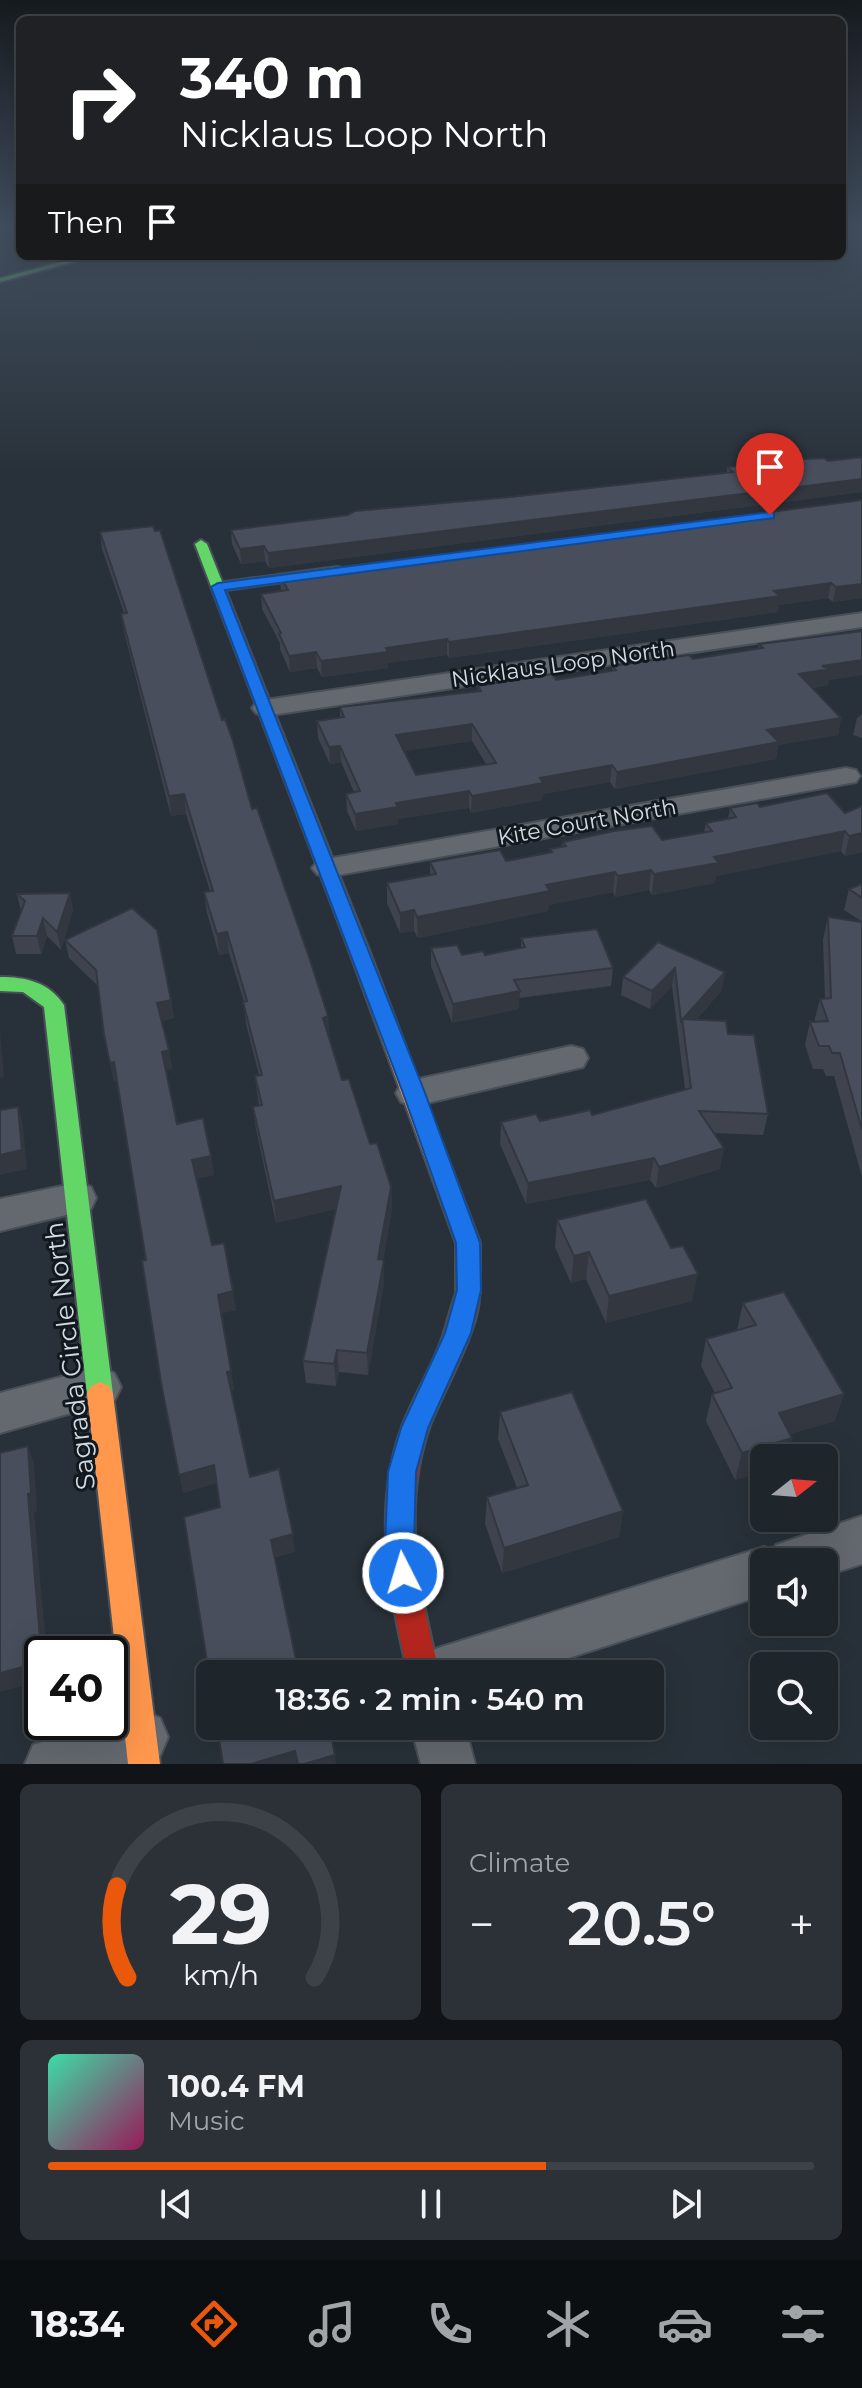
<!DOCTYPE html>
<html lang="en">
<head>
<meta charset="utf-8">
<style>
	body { margin:0; font-family:Montserrat,sans-serif; background:#2b3137; color:#f1f3f6; height:100vh; display:flex; flex-direction:column; font-size:30px; white-space:nowrap }
	* { box-sizing:border-box; margin:0 }
	p { font-size:26px; color:#a1a5a9 }
	.icon { flex:none; width:44px; height:44px; fill:none; stroke:currentColor; stroke-width:2; stroke-linecap:round; stroke-linejoin:round }
	.map { position:relative; height:1764px; overflow:hidden }
	.drawer { display:flex; flex-direction:column; gap:20px; padding:20px; background:#101418; flex:1 }
	.drawer>* { flex:none }
	.hud { position:absolute; left:16px; top:16px; width:830px; height:244px; border-radius:12px; box-shadow:0 8px 32px #0002,0 0 0 2px #3c4247; background:#202124; color:#fff; overflow:hidden }
	.needle { width:52px; rotate:73deg }
	.controls { position:absolute; left:750px; top:1444px; display:grid; gap:16px }
	.controls a { display:grid; place-items:center; width:88px; height:88px; border-radius:12px; background:#1e252b; box-shadow:0 8px 32px #0002,0 0 0 2px #3c4247; font-size:40px }
	.speed { position:absolute; left:24px; top:1636px; display:flex; gap:16px; font-size:40px; font-weight:700; text-align:center }
	.speed>* { display:grid; place-content:center; width:104px; height:104px; border-radius:50%; background:#1e252b; box-shadow:0 8px 32px #0002,0 0 0 2px #3c4247; line-height:1 }
	.speed .limit { border:4px solid #111; border-radius:12px; background:#fff; color:#111 }
	.pin { position:absolute; display:grid; place-items:center; width:68px; height:68px; color:#fff; margin:-82px -34px; border-radius:50% 50% 50% 0; rotate:-45deg; box-shadow:0 0 8px #0007 }
	.pin .icon { rotate:45deg }
	.me { position:absolute; width:88px; margin:-44px; rotate:355deg; stroke-linejoin:round; filter:drop-shadow(0 0 6px #0008) }
	.turn { display:flex; align-items:center; gap:28px; height:168px; padding:0 32px; font-size:36px }
	.turn .icon { width:104px; height:104px; stroke-width:2.5 }
	.turn b { display:block; font-size:56px; line-height:68px }
	.then { display:flex; align-items:center; height:76px; padding:0 32px; background:#0003; gap:16px; font-size:30px }
	.big { font-size:60px; font-weight:600; line-height:1.1 }
	.drawer .widget { flex:1; display:flex; flex-direction:column; justify-content:center; gap:12px; min-width:0; padding:0 28px; border-radius:12px; background:#2b3137 }
	.drawer .dial { align-items:center; gap:0 }
	.dial svg { height:208px; overflow:visible; fill:none; stroke:#3c4247; stroke-width:7; stroke-linecap:round; text-anchor:middle }
	.dial text { fill:#f1f3f6; stroke:none }
	.song { display:flex; align-items:center; gap:24px }
	.cover { width:96px; height:96px; border-radius:12px; background:linear-gradient(135deg,hsl(160 70% 55%),hsl(330 70% 35%)) }
	.played { height:8px; border-radius:4px; background:linear-gradient(90deg,#ea580c 65%,#3c4247 65%) }
	.keys { display:flex; justify-content:space-around; direction:ltr }
	.heat { display:flex; justify-content:space-between; align-items:center; font-size:44px; direction:ltr }
	.drawer .tiles { flex:1; display:grid; gap:20px; grid-template-columns:1fr 1fr }
	.widget:last-child { grid-column:span 2 }
	.trip { position:absolute; left:196px; top:1660px; width:468px; height:80px; border-radius:12px; background:#1e252b; box-shadow:0 8px 32px #0002,0 0 0 2px #3c4247; font-weight:600; line-height:80px; text-align:center }
	.tabs { display:flex; height:128px; justify-content:space-around; align-items:center; background:#0c0f11; color:#a1a5a9 }
	.tabs .icon { width:56px; height:56px }
	.tabs .on { color:#ea580c }
	.tabs b { font-size:36px; color:#f1f3f6 }
	.map>svg:first-child { display:block }
	.lines { fill:none; stroke-linecap:round; stroke-linejoin:round }
	.street-casing { stroke:#484f57; stroke-width:4 }
	.fast-casing { stroke:#484f57; stroke-width:4 }
	.slow-casing { stroke:#484f57; stroke-width:4 }
	.jam-casing { stroke:#484f57; stroke-width:4 }
	.street { fill:#64696f; fill-rule:evenodd }
	.fast { fill:#63d668; fill-rule:evenodd }
	.slow { fill:#ff974d; fill-rule:evenodd }
	.jam { fill:#b3261e; fill-rule:evenodd }
	.wall { fill:#3e434e; fill-rule:evenodd }
	.shaded-wall { fill:#323740 }
	.building { fill:#484e5b; stroke:#323740; stroke-width:2; fill-rule:evenodd }
	.route { fill:#1a73e8; stroke:#114b97; stroke-width:2 }
	.labels { text-anchor:middle; dominant-baseline:central; stroke-width:6; stroke-linejoin:round; paint-order:stroke }
	.street-label { font-size:22px; fill:#d2dbe4; stroke:#11181e }
	.near-street-label { font-size:26px; fill:#d2dbe4; stroke:#11181e }
</style>
</head>
<body>
<div class="map">
<svg width="862" height="1764" viewBox="0 0 862 1764">
	<rect width="100%" height="100%" fill="#283139"/>
	<g class="lines">
		<!-- street casing -->
		<g class="street-casing">
			<g id="street">
				<path d="M862,613V627L265,716L256,713L252,708L256,703L265,700Z"/>
				<path d="M846,768L856,770L860,776L856,782L327,877L317,874L312,868L317,862L327,859Z"/>
				<path d="M571,1046L583,1049L588,1058L583,1067L414,1106L401,1102L396,1093L401,1084L414,1080Z"/>
				<path d="M77,1183L91,1187L96,1198L91,1209L0,1231V1199Z"/>
				<path d="M99,1367L114,1373L121,1387L114,1401L0,1433V1393Z"/>
				<path d="M862,1516V1564L824,1576V1562H764V1595L519,1674H412L420,1656L438,1648L764,1547L773,1550L776,1545Z"/>
				<path d="M141,1710L160,1718L168,1737L160,1756L140,1764H25L33,1745Z"/>
				<path d="M411,1726H465L475,1764H421Z"/>
			</g>
		</g>
		<!-- fast casing -->
		<g class="fast-casing">
			<g id="fast">
				<path d="M83,256H96L0,282V278Z"/>
				<path d="M201,540L207,544L369,950L366,954L359,956L349,950L195,544Z"/>
				<path d="M0,977C26,977 49,982 64,1005L113,1394L109,1402L100,1406L91,1402L87,1394L44,1007L23,992L0,991Z"/>
			</g>
		</g>
		<!-- slow casing -->
		<g class="slow-casing">
			<g id="slow">
				<path d="M337,567L342,568V574L218,591L211,587L218,583Z"/>
				<path d="M359,944L369,950L480,1243V1293L477,1300L468,1303L459,1300L456,1293V1243L349,950Z"/>
				<path d="M100,1382L109,1386L113,1394L160,1764H128L87,1394L91,1386Z"/>
			</g>
		</g>
		<!-- jam casing -->
		<g class="jam-casing">
			<path id="jam" d="M468,1283L477,1286C490,1312 439,1398 429,1428C401,1509 419,1593 440,1674H408C389,1592 372,1509 402,1427C412,1400 427,1376 438,1349C447,1329 450,1305 459,1286Z"/>
		</g>
		<!-- street -->
		<use href="#street" class="street"/>
		<!-- fast -->
		<use href="#fast" class="fast"/>
		<!-- slow -->
		<use href="#slow" class="slow"/>
		<!-- jam -->
		<use href="#jam" class="jam"/>
	</g>
	<!-- wall -->
	<g class="wall">
		<path d="M862,457V492L269,568L265,561L241,564L232,544L231,530L727,472V467L828,461Z"/>
		<path d="M862,500V598L833,602L828,598L779,605L778,612L449,658L447,655L388,663V668L322,677L317,668L290,672L280,649V643L262,609L261,594L281,591L280,576Z"/>
		<path d="M100,532L222,720L252,809L328,1016L329,1038L342,1080L370,1144L391,1187L392,1209L383,1260L384,1282L368,1375L339,1372L336,1386L306,1383L303,1361L336,1209L276,1223L256,1129L253,1107L259,1106L255,1076L259,1075L246,1024L244,1002L229,953L219,955L207,913L204,892L210,891L186,814L171,816L124,632L121,614L124,613L102,549Z"/>
		<path d="M862,631V675L829,680L828,685L812,688L841,718L838,735L778,745L776,759L615,789L610,782L543,794L542,800L471,813L469,808L398,819V824L356,831L347,811L346,794L354,792L341,762L330,764L318,738L317,721L340,718V707L478,691V686L556,680L612,671V666L693,659L758,649L759,644ZM472,741L486,764L416,775L404,751Z"/>
		<path d="M862,714V738L853,735L857,718Z"/>
		<path d="M862,806V852L845,856L841,851L716,876L715,883L652,895L649,890L615,897L613,892L549,905L548,911L418,938L414,931L400,933L387,903V883L430,875V862L506,861L550,853V849L562,847L563,842L662,840L704,832L706,823L728,819L730,808L760,807L845,813Z"/>
		<path d="M862,884V1177L834,1076H826L823,1069H813L805,1045L810,1022H814L820,999H825L823,940L828,917L861,921L844,910L849,889Z"/>
		<path d="M17,894L73,910L61,950L47,936L41,954H16L12,936L21,911Z"/>
		<path d="M521,938L613,968L611,986L519,998V1009L452,1023L431,966V948L462,955H485L521,948Z"/>
		<path d="M65,940L171,1000L174,1018L161,1021L169,1050L172,1069L166,1070L177,1124L211,1156L214,1175L196,1179L212,1245L236,1310L221,1313L234,1390L231,1391L250,1477L295,1552L220,1507L216,1483L183,1493L117,1081L114,1082L104,1035L98,986L69,958Z"/>
		<path d="M658,942L722,990L696,1020L728,1034L768,1114L763,1135L714,1133L720,1169L656,1188L650,1180L526,1204L500,1144L501,1122L540,1121L592,1115L685,1089L672,986L650,1009L621,995L623,977Z"/>
		<path d="M557,1220L692,1301L606,1323L586,1279L571,1283L555,1247Z"/>
		<path d="M743,1303L835,1421L790,1434L792,1438L786,1458H764V1471L735,1480L706,1421L712,1394L715,1393L701,1366L706,1339L737,1330Z"/>
		<path d="M500,1412L623,1511L619,1537L502,1573L485,1524L487,1497L517,1488L498,1439Z"/>
	</g>
	<!-- shaded-wall -->
	<g class="shaded-wall">
		<path d="M862,479V492L269,568L268,553Z"/>
		<path d="M264,546L265,561L241,564L240,549Z"/>
		<path d="M831,583L828,598L779,605L778,612L449,658V642Z"/>
		<path d="M862,584V598L833,602L836,587Z"/>
		<path d="M447,639V655L388,663V668L322,677L321,661L386,648Z"/>
		<path d="M316,652L317,668L290,672L289,656Z"/>
		<path d="M862,660V675L829,680L828,685L796,690L799,674L822,666Z"/>
		<path d="M841,718L838,735L778,745L776,759L615,789L617,772L767,730Z"/>
		<path d="M472,724V741L396,752V735Z"/>
		<path d="M340,746L341,762L330,764L329,747Z"/>
		<path d="M612,765L610,782L543,794L542,800L471,813L472,796L540,778Z"/>
		<path d="M469,791V808L398,819V824L356,831L355,814L396,803Z"/>
		<path d="M184,794L186,814L171,816L169,796Z"/>
		<path d="M845,831L841,851L716,876L715,883L652,895L654,874L714,857Z"/>
		<path d="M862,833V852L845,856L849,836Z"/>
		<path d="M651,870L649,890L615,897L618,876Z"/>
		<path d="M615,872L613,892L549,905L548,911L418,938L417,917L546,885Z"/>
		<path d="M70,893L73,910L61,950L57,932Z"/>
		<path d="M414,910V931L400,933V913Z"/>
		<path d="M43,918L47,936L41,954L37,936Z"/>
		<path d="M227,932L229,953L219,955L217,934Z"/>
		<path d="M675,968L672,986L650,1009L652,991Z"/>
		<path d="M725,972L722,990L684,1033L682,1020Z"/>
		<path d="M520,991L519,1009L452,1023L453,1004Z"/>
		<path d="M171,1000L174,1018L160,1021L157,1003Z"/>
		<path d="M328,1016L330,1038L324,1039L323,1018Z"/>
		<path d="M0,1031L4,1077L0,1078Z"/>
		<path d="M169,1050L172,1069L165,1070L162,1052Z"/>
		<path d="M114,1062L117,1081L114,1082L110,1063Z"/>
		<path d="M18,1107L23,1125L27,1169L0,1175V1155Z"/>
		<path d="M724,1148L720,1169L656,1188L659,1167Z"/>
		<path d="M211,1156L214,1175L195,1179L192,1160Z"/>
		<path d="M654,1158L650,1180L526,1204L528,1183Z"/>
		<path d="M341,1186L342,1208L276,1223L274,1201Z"/>
		<path d="M391,1187L392,1209L379,1281L378,1259Z"/>
		<path d="M589,1252L586,1279L571,1283L574,1256Z"/>
		<path d="M384,1260V1282L368,1375L367,1353Z"/>
		<path d="M698,1274L692,1301L606,1323L609,1296Z"/>
		<path d="M233,1291L236,1310L220,1314L218,1295Z"/>
		<path d="M337,1350L339,1372L336,1386L334,1364Z"/>
		<path d="M231,1371L234,1390L229,1391L227,1372Z"/>
		<path d="M844,1394L835,1421L771,1440L779,1413Z"/>
		<path d="M792,1438L786,1458H764V1471L735,1480L742,1453Z"/>
		<path d="M28,1446L34,1464L37,1511L34,1512L47,1654H42L28,1494Z"/>
		<path d="M214,1465L217,1483L183,1493L179,1475Z"/>
		<path d="M623,1511L619,1537L502,1573L504,1548Z"/>
		<path d="M293,1534L295,1552L274,1558L271,1540Z"/>
		<path d="M42,1662V1681L0,1692V1673Z"/>
		<path d="M295,1751L297,1764H251Z"/>
		<path d="M335,1755L336,1764H304Z"/>
	</g>
	<!-- building -->
	<g class="building">
		<path d="M862,457V479L268,553L264,546L240,549L231,530L348,515L355,511L510,497L733,472L727,467L788,460L824,458L828,461Z"/>
		<path d="M862,500V584L836,587L831,583L774,591L780,596L449,642L447,639L386,648L388,652L321,661L316,652L289,656L279,634L281,633L261,594L288,590L280,576Z"/>
		<path d="M153,526L155,531L160,530L222,720L225,719L233,741L252,809L257,808L310,960L328,1016L323,1018L342,1080L349,1079L370,1144L377,1143L391,1187L378,1259L384,1260L367,1353L337,1350L334,1364L303,1361L341,1186L274,1201L253,1107L262,1105L255,1076L262,1075L243,1002L247,1001L227,932L217,934L204,892L213,891L184,794L169,796L121,614L127,613L100,532Z"/>
		<path d="M862,631V660L822,666L831,669L799,674L841,718L767,730L779,742L617,772L612,765L540,778L543,783L472,796L469,791L396,803L398,807L355,814L346,794L360,791L340,746L329,747L317,721L344,717L340,707L481,691L478,686L552,674L556,680L616,670L612,666L689,655L693,659L763,648L759,644ZM472,724L496,763L416,775L396,735Z"/>
		<path d="M827,793L845,813L862,806V833L849,836L845,831L714,857L719,863L654,874L651,870L618,876L615,872L546,885L550,891L417,917L414,910L400,913L387,883L436,874L430,862L500,850L506,861L552,852L550,849L566,846L563,842L614,831L652,826L662,840L712,831L706,823L736,817L730,808L757,803L760,807Z"/>
		<path d="M862,884V898L849,889Z"/>
		<path d="M70,893L57,932L43,918L37,936H12L25,901L17,894Z"/>
		<path d="M132,908L157,930L171,1000L157,1003L169,1050L162,1052L177,1124L203,1118L211,1156L192,1160L212,1245L224,1243L233,1291L218,1295L231,1371L227,1372L250,1477L279,1469L293,1534L271,1540L299,1674H210V1680L184,1517L220,1507L214,1465L179,1475L162,1388L142,1261L146,1260L114,1062L110,1063L104,1035L96,970L65,940Z"/>
		<path d="M828,917L862,922V1130L840,1053H832L829,1046H819L810,1022L828,1021L820,999L831,998Z"/>
		<path d="M597,929L613,968L514,980L520,991L453,1004L431,948L457,945L462,955L483,951L485,955L525,947L521,938Z"/>
		<path d="M658,942L725,972L681,1021L675,968L652,991L623,977Z"/>
		<path d="M682,1019L726,1021L728,1034L754,1035L768,1114L699,1111L724,1148L659,1167L654,1158L528,1183L501,1122L536,1114L540,1121L590,1110L592,1115L691,1088Z"/>
		<path d="M18,1107L22,1150L0,1155V1110Z"/>
		<path d="M646,1199L671,1248L683,1246L698,1274L609,1296L589,1252L574,1256L557,1220Z"/>
		<path d="M784,1292L844,1394L779,1413L792,1438L742,1453L712,1394L732,1388L706,1339L756,1325L743,1303Z"/>
		<path d="M572,1392L623,1511L504,1548L487,1497L528,1485L500,1412Z"/>
		<path d="M28,1446L31,1493L28,1494L42,1662L0,1673V1453Z"/>
		<path d="M217,1726H329L335,1755L304,1764H298L295,1751L251,1764H223Z"/>
	</g>
	<!-- sky -->
	<linearGradient id="sky" x2="0" y2="1"><stop stop-color="#161b1f"/><stop offset="0.48" stop-color="#424e5f"/><stop offset="1" stop-color="#424e5f" stop-opacity="0"/></linearGradient>
	<rect width="862" height="476" fill="url(#sky)"/>
	<!-- route -->
	<path class="route" d="M770,512L774,513V518L225,590L425,1093L480,1243L481,1290L471,1333L428,1428L416,1472L414,1545L418,1573L413,1584L403,1588L392,1584L385,1545L388,1472L401,1428L445,1333L457,1290L456,1243L403,1093L211,587L218,583Z"/>
	<g class="labels">
		<!-- street labels -->
		<g class="street-label">
			<text transform="translate(563 664) rotate(-8)">Nicklaus Loop North</text>
			<text transform="translate(587 822) rotate(-10)">Kite Court North</text>
		</g>
		<!-- near-street labels -->
		<g class="near-street-label">
			<text transform="translate(70 1356) rotate(-97)">Sagrada Circle North</text>
		</g>
	</g>
</svg>
<div class="controls">
<a><svg class="needle" viewBox="-14 -14 28 28"><path d="M0-13l5 13h-10z" fill="#e53935"/><path d="M0 13l5-13h-10z" fill="#a1a5a9"/></svg></a>
<a><svg class="icon" aria-label="sound" viewBox="0 0 24 24"><path d="M4 9h4l5-4v14l-5-4H4zM17 9q2 3 0 6"/></svg></a>
<a><svg class="icon" aria-label="search" viewBox="0 0 24 24"><circle cx="10" cy="10" r="6"/><path d="M15 15l6 6"/></svg></a>
</div>
<div class="speed"><div class="limit">40</div></div>
<div class="pin" style="left:770px;top:515px;background:#d93025"><svg class="icon" aria-label="arrive" viewBox="0 0 24 24"><path d="M6 21V4h12l-3 4 3 4H6"/></svg></div>
<svg class="me" style="left:403px;top:1573px" viewBox="-20 -20 40 40"><circle r="17" fill="#1a73e8" stroke="#fff" stroke-width="3"/><path d="M0-11L8 9 0 5-8 9z" fill="#fff"/></svg>
<div class="trip">18:36 · 2 min · 540 m</div>
<div class="hud">
<div class="turn"><svg class="icon" aria-label="right" viewBox="0 0 24 24"><path d="M7 20v-9h11M14 6l5 5-5 5"/></svg><div><b>340 m</b>Nicklaus Loop North</div></div>
<div class="then">Then<svg class="icon" aria-label="arrive" viewBox="0 0 24 24"><path d="M6 21V4h12l-3 4 3 4H6"/></svg></div>
</div>
</div>
<section class="drawer">
<div class="tiles">
<div class="widget dial"><svg viewBox="0 0 100 80">
<path d="M14 69A42 42 0 1 1 86 69"/>
<path d="M14 69A42 42 0 0 1 10 34" stroke="#ea580c"/>
<text x="50" y="56" font-size="32" font-weight="700">29</text>
<text x="50" y="72" font-size="11">km/h</text>
</svg></div>
<div class="widget"><p>Climate</p>
<div class="heat"><a>−</a><b class="big">20.5°</b><a>+</a></div>
</div>
<div class="widget">
<div class="song"><i class="cover"></i><div><b>100.4 FM</b><p>Music</p></div></div>
<div class="played"></div>
<div class="keys"><svg class="icon" aria-label="previous" viewBox="0 0 24 24"><path d="M18 5L8 12l10 7zM5 5v14"/></svg><svg class="icon" aria-label="pause" viewBox="0 0 24 24"><path d="M8 5v14M16 5v14"/></svg><svg class="icon" aria-label="next" viewBox="0 0 24 24"><path d="M6 5l10 7-10 7zM19 5v14"/></svg></div>
</div>
</div>
</section>
<nav class="tabs">
<b>18:34</b>
<svg class="icon on" aria-label="directions" viewBox="0 0 24 24"><path d="M12 3l9 9-9 9-9-9zM9 14v-3h6M13 9l2 2-2 2"/></svg>
<svg class="icon" aria-label="music" viewBox="0 0 24 24"><path d="M9 18V5l10-2v13"/><circle cx="6" cy="18" r="3"/><circle cx="16" cy="16" r="3"/></svg>
<svg class="icon" aria-label="phone" viewBox="0 0 24 24"><path d="M5 4h4l2 5-3 2q2 4 5 5l2-3 5 2v4C11 20 4 13 5 4z"/></svg>
<svg class="icon" aria-label="climate" viewBox="0 0 24 24"><path d="M12 3v18M4 7l16 10M4 17L20 7"/></svg>
<svg class="icon" aria-label="car" viewBox="0 0 24 24"><path d="M5 17H2v-5l4-1 3-4h7l3 4 3 1v5h-3M9 17h6M6 11h13"/><circle cx="7" cy="17" r="2"/><circle cx="17" cy="17" r="2"/></svg>
<svg class="icon" aria-label="filters" viewBox="0 0 24 24"><path d="M4 7h16M4 17h16"/><circle cx="9" cy="7" r="2"/><circle cx="15" cy="17" r="2"/></svg>
</nav>
</body>
</html>
